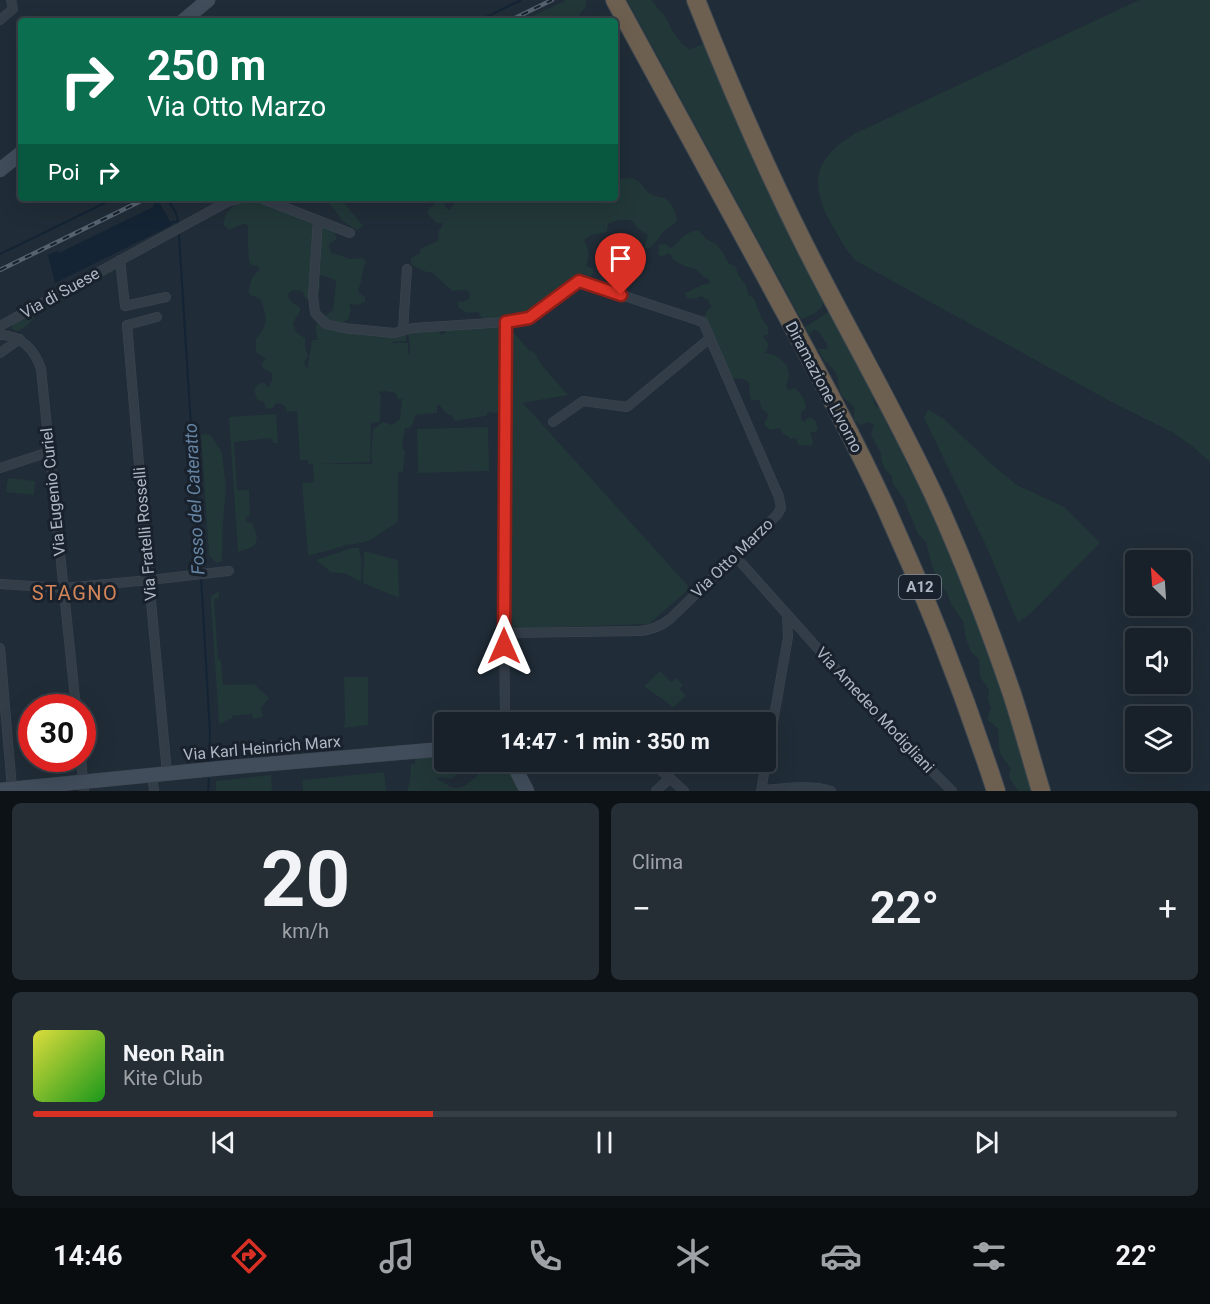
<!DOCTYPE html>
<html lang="it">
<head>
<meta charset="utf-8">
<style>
	body { margin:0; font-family:Roboto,sans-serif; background:#252e35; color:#f1f3f6; height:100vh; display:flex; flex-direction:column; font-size:22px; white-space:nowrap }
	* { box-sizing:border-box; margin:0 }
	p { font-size:20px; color:#9fa3a8 }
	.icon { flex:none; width:33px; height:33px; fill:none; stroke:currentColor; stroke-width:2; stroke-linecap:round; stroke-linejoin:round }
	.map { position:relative; height:791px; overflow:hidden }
	.details { display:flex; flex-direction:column; gap:12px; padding:12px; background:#0d1217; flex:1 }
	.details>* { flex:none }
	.guide { position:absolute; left:18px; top:18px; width:600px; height:183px; border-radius:6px; box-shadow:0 6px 24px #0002,0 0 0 2px #363e46; background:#0b6e4f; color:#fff; overflow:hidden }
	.needle { width:39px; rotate:335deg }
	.buttons { position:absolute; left:1125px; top:550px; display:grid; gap:12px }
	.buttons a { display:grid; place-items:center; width:66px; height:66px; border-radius:6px; background:#182129; box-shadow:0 6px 24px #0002,0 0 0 2px #363e46; font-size:30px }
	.speed { position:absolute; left:18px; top:694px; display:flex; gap:12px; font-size:30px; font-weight:700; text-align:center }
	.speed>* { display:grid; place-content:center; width:78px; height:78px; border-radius:50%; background:#182129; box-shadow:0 6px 24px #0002,0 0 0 2px #363e46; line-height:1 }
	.speed .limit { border:9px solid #d22; background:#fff; color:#111 }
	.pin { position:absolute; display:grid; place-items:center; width:51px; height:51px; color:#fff; margin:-62px -26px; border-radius:50% 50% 50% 0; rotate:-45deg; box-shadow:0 0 6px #0007 }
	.pin .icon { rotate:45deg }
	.me { position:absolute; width:66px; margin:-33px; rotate:0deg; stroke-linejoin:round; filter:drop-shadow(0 0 4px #0008) }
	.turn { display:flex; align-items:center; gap:21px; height:126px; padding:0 30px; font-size:27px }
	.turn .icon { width:78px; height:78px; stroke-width:2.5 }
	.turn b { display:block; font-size:42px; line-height:51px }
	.then { display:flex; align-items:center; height:57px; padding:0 30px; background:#0003; gap:12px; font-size:22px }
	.big { font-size:45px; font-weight:700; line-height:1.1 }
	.details .tile { flex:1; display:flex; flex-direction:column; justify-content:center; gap:9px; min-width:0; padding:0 21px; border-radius:9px; background:#252e35 }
	.details .dial { align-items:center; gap:0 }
	.dial b { font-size:78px; line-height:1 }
	.song { display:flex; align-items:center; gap:18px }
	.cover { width:72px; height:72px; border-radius:9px; background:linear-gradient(135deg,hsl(60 70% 55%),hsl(120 70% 35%)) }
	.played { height:6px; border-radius:3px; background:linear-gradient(90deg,#d93025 35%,#363e46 35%) }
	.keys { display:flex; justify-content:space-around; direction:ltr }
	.heat { display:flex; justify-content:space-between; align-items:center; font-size:33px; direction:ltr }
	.details .tiles { flex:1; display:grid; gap:12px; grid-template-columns:1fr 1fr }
	.tile:last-child { grid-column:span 2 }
	.trip { position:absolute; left:434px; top:712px; width:342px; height:60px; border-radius:6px; background:#182129; box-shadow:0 6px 24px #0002,0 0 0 2px #363e46; font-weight:700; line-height:60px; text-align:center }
	.tab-bar { display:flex; height:96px; justify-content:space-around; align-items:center; background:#0a0d10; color:#9fa3a8 }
	.tab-bar .icon { width:42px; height:42px }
	.tab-bar .selected { color:#d93025 }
	.tab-bar b { font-size:27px; color:#f1f3f6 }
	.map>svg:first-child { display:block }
	.green { fill:#223738; fill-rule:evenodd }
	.water { fill:#142434 }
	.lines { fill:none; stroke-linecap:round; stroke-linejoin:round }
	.stream { stroke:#142434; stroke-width:2 }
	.street-casing { stroke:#3d4651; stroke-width:10 }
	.secondary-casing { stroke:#3d4651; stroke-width:15 }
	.highway-casing { stroke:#3e4852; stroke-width:20 }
	.street { stroke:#333d48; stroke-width:9 }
	.secondary { stroke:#414d5b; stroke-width:14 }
	.highway { stroke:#6e6050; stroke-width:18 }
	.rail-casing { stroke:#55626f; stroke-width:4.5 }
	.rail { stroke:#19222c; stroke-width:2; stroke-dasharray:7; stroke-linecap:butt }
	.route-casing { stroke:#8d1f18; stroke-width:15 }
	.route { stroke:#d93025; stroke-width:10 }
	.labels { text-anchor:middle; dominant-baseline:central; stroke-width:6; stroke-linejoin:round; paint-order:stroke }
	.shield { fill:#19222c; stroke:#818b96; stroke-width:1.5 }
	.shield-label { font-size:15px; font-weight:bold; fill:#aeb8c4 }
	.street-label { font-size:16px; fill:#aeb8c4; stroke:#19222c }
	.water-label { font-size:18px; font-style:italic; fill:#6685a4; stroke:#19222c }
	.quarter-label { font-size:20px; letter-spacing:1.5px; fill:#d3855a; stroke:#19222c }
</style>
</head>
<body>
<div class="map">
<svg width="1210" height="791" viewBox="0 0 1210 791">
	<rect width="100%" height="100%" fill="#202c37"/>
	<!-- green -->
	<g class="green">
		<path d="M566,0H586V7L579,14L582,19L589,21H522Z"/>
		<path d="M627,0H652C655,6 660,10 664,15C673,29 675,41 690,49L706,43L824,297L822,307L814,314L801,319Z"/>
		<path d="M1139,0H1210V462L1192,446L1172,432L1115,404L856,261C846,251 840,239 833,227C809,185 812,160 854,134Z"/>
		<path d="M615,170L620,179C637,176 639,181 648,192C653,197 661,196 666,199C672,203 676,213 677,220C674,225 670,226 665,230C659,235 656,244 648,249L644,248L648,235L637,228L632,220C624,220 616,219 608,224L607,232L591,235L584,240C589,250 590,255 586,265L587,267L593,268V274L589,277L583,275L571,279H567L568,290L544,305L535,306L534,315L514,317L506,316L490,324L483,319L478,312L467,313L458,307V301L463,302L469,299L470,295L468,291C463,289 459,291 453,291C446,286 439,279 433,273C424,272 418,269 411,264V258L419,254L421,248L438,241L439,230L442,227V223H437L428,214V209L435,204L439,198H444L447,201L444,203L445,207L449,210L459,198H615Z"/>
		<path d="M325,198H340L363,226L357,230L344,222Z"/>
		<path d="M250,200C263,201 286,202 296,209C311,218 314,227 333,229L337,239L331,243L329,246L331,253L340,255L349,259L363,258L366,262C361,271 363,281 358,290L360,294L365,297V302L357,305L349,304L351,309L348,320L345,321V323L356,327L406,332V341L399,342L395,341L392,343H408V355C413,348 407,340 409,331L439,329L440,334L442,335L452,326L493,325L501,330L503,334V393L498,403V412L497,413L488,412L486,416L455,421L451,415L447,414L439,405L437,406V413H435L415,415L413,424L409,428H405L402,447L405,451L403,471L398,473V522L370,540L361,543L347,545L308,556L302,483L314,482L313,464H308V460H300L297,411L287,412L285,406L277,403L275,404L273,408L267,409L263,401L257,400L254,389L259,384L264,382L268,387C272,382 273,378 271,372L263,369L262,363L266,359L256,352V339C269,324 267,318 261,300L254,296L250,295L248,292L252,278L260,269L257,266L251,265L249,262L248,244V225L244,224L229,230L224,225C224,210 236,203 250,200ZM321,275L333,279L336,281L333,310C319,321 312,321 318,340H312L307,370L304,362L308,357L305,346V338L297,333L293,325L296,317L298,315L301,308C296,305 288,301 288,294C292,289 298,290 303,292L305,298L309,300L321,288L319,279ZM387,391L395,393L398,399H402L400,419L392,425L383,422L373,429L371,455L372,464H318L370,462L371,423L380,422L381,395L379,392Z"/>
		<path d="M699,230L706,239L716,244L722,251L729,264L735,266L739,276L746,285L748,294L754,298L761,317L768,327V335L763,336L769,345L765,353C780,354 796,369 786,384L788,390L795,388C802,395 806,400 806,409L801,412V420L805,422L806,419L811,417L816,422L818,429L815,432H810L813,441L812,446L798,445L796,438L790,439L789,437L783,434L780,428L771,430L765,426V421L767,419L768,414L762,409L759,400H751C749,394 750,388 748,382C742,377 735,380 729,377L710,326C702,317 704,314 712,306L709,303L708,298L705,299L702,296L693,299L687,298L685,293L702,285L710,283V280L704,277L696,269L684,266L674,260L669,253L663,256L658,255L659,245L665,244L671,248C682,240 683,232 699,230Z"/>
		<path d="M116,266L119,268L35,316L28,325L18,331L12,329V324Z"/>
		<path d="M830,311L872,391L874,402L875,405L881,410L884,418L887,420L891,426L893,437L898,442L900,450L905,455L907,465L927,496L966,583L1014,726L1034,791H1018C1016,785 1010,782 1009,775L1011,769L1001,755L999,748L998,729L988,720V716L991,707L988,700L989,690L980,677L979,659L971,652L966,639L963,621L951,604L948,595L936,576L932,566L926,542L918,534L903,498L893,484L891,475L885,470L881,459V454L871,434L874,425L869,422L860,425C847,417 859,413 852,405C849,401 844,400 842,395C836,385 841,372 829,366L828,362L826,364L818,349H827V344L818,331L814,329L809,335L805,327Z"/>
		<path d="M507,325L529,350L535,353L540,363L568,395L523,403L690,588L649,624L507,629Z"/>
		<path d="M928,410L943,418L996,468L1017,485L1064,507L1100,543L1031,613L1018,623L988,550L924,418Z"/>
		<path d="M276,414L278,443H273L272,438L234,442L237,490H249L250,516L246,517V522L252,523L257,535L256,544L252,547L238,552L229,417Z"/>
		<path d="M488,427L489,471L418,473L417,429Z"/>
		<path d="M201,434L211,435L222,453L226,487L223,523L222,561L216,563L209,555Z"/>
		<path d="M8,478L35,481L34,495L6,492Z"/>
		<path d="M351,548H359L362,564L361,582L346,574L331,572L316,560Z"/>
		<path d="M364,551L398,560L399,598L363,583Z"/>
		<path d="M219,591V598L214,599L218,659L221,660L223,685L254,684L269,698L261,708L263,717L253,719L252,714L232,716V718L219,724L211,604V596Z"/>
		<path d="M660,671L671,682L676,678L683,685L680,689L686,696L673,707L644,686Z"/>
		<path d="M344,677H368V725L344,728L345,720Z"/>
		<path d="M444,750V762H506L508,763L512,777L523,791H407L410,781L411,765L415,763V758L419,753ZM471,765L477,768V776C469,782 462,791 451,787C446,784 443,781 437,780L438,778C446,776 451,783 457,773H464Z"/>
		<path d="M384,772L386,791H303L302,780Z"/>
		<path d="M271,775L272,791H216V781Z"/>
	</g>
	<!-- water -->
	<path class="water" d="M159,202L172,225L55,283L48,255L57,251L59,253L153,207L154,204Z"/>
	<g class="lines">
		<!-- stream -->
		<g class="stream">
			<path d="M478,21L521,0"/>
			<path d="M165,198C172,205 178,213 178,223"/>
			<path d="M169,223L178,221"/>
			<path d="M179,235L200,570"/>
			<path d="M0,254L115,198"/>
			<path d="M201,576L210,733L209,762"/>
			<path d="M208,791L209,779"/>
		</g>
		<!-- street casing -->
		<g class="street-casing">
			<g id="street">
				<path d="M0,20L13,9L11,0"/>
				<path d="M261,198L350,233"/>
				<path d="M318,220L313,296L315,313L326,324L343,328L394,333L413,328L506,322L529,318L579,281L703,322L779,497L781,508L777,515L670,619C660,627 651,630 639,631L504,633"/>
				<path d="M120,260L125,306L166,297"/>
				<path d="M157,317L127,325L149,580L167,773"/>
				<path d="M0,326L227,202L242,198"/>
				<path d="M403,330L407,269"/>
				<path d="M0,335C21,335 35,350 41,369L76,708"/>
				<path d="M0,353L20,339"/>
				<path d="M553,422L583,401L627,407L710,338"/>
				<path d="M0,468L49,452"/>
				<path d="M735,556L890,729L952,791"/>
				<path d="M0,584L64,588L149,580L229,571"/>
				<path d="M0,648L12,788"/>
				<path d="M505,723L504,613L506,322"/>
				<path d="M81,759L84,791"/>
				<path d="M652,762L684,791"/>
				<path d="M152,775L154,791"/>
				<path d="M762,790C784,789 809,784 831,791"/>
				<path d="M656,791L670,778"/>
				<path d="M761,791L788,637L787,616"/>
			</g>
		</g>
		<!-- secondary casing -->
		<g class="secondary-casing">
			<g id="secondary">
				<path d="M183,21L208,0"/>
				<path d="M0,170L21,153"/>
				<path d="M512,762L527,791"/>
				<path d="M0,790L233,767L444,749"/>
			</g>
		</g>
		<!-- highway casing -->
		<g class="highway-casing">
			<g id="highway">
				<path d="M615,0C665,92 715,183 765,275C806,351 848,426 884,504C927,598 964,693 996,791"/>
				<path d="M696,0C728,81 763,162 802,240C846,328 896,413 937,502C965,564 989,627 1011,691C1022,724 1031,758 1041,791"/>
			</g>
		</g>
		<!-- street -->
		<use href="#street" class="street"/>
		<!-- secondary -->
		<use href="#secondary" class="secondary"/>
		<!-- highway -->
		<use href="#highway" class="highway"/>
		<!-- rail casing -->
		<g class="rail-casing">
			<g id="rail">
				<path d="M509,21L552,0"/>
				<path d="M0,270L147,198"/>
			</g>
		</g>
		<!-- rail -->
		<use href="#rail" class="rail"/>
	</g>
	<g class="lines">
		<!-- route casing -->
		<g class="route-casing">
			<path id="route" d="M504,646L506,322L529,318L579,281L621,295"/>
		</g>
		<!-- route -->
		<use href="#route" class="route"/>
	</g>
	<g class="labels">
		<!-- shield labels -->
		<rect class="shield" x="899" y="575" width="42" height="24" rx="4.5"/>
		<g class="shield-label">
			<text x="920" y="587">A12</text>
		</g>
		<!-- street labels -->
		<g class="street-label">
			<text transform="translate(60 293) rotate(-29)">Via di Suese</text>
			<text transform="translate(824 387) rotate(62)">Diramazione Livorno</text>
			<text transform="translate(53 492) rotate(-96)">Via Eugenio Curiel</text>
			<text transform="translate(145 534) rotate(-95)">Via Fratelli Rosselli</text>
			<text transform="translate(732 558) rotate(-44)">Via Otto Marzo</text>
			<text transform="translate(875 710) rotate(47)">Via Amedeo Modigliani</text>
			<text transform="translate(262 748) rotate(-5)">Via Karl Heinrich Marx</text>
		</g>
		<!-- water labels -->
		<g class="water-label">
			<text transform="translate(194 499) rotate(-93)">Fosso del Cateratto</text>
		</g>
		<!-- quarter labels -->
		<g class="quarter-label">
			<text x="75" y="593">STAGNO</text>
		</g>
	</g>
</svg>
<div class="buttons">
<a><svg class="needle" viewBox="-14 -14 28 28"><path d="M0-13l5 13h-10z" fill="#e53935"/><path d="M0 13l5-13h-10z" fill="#9fa3a8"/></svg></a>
<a><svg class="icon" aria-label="sound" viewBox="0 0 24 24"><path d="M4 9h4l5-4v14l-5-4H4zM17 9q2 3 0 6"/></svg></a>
<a><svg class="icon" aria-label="layers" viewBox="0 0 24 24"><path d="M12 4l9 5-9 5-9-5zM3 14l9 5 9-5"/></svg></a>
</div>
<div class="speed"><div class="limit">30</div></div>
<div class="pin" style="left:621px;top:295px;background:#d93025"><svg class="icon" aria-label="arrive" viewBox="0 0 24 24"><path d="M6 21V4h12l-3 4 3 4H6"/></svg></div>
<svg class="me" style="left:504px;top:646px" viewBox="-20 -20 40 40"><path d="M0-17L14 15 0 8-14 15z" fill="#d93025" stroke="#fff" stroke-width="4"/></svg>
<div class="trip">14:47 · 1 min · 350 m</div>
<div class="guide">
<div class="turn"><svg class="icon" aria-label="right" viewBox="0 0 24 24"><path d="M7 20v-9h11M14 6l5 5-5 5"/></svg><div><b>250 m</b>Via Otto Marzo</div></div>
<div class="then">Poi<svg class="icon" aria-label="right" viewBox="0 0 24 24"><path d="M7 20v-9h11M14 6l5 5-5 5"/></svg></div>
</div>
</div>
<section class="details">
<div class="tiles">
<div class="tile dial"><b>20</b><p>km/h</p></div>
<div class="tile"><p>Clima</p>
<div class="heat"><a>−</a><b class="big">22°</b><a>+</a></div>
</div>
<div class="tile">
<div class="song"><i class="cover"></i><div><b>Neon Rain</b><p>Kite Club</p></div></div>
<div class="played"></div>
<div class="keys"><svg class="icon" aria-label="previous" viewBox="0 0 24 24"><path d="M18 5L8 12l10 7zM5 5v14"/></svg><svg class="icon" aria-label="pause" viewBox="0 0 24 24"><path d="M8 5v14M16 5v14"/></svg><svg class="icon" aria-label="next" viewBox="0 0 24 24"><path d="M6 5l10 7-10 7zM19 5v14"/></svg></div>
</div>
</div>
</section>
<nav class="tab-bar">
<b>14:46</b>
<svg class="icon selected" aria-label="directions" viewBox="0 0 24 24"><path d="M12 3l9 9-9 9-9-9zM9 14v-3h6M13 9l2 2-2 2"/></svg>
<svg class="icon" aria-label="music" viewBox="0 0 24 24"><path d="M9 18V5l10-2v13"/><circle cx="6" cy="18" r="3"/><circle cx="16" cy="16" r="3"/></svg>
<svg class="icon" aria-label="phone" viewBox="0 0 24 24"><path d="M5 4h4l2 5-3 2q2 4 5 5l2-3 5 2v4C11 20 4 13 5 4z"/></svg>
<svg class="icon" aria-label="climate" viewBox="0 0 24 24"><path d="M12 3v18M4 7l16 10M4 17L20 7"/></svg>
<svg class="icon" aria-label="car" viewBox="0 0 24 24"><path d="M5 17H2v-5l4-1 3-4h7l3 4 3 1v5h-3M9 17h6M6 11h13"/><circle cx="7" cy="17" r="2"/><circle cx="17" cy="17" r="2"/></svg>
<svg class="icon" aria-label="filters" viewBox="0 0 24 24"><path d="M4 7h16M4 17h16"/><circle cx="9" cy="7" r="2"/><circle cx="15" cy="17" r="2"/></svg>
<b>22°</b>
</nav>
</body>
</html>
